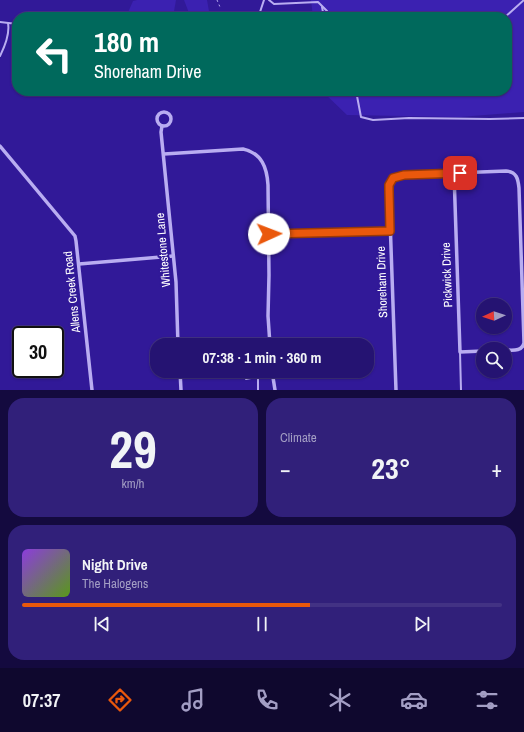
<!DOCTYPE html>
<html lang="en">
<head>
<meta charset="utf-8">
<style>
	body { margin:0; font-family:"Archivo Narrow",sans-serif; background:#31207a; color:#f1f3f6; height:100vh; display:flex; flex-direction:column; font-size:15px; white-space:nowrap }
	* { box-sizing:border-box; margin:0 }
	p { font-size:13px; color:#a39ec4 }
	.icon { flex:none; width:22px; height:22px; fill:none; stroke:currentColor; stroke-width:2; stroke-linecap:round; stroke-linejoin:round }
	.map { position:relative; height:390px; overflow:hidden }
	.side { display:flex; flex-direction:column; gap:8px; padding:8px; background:#140a3f; flex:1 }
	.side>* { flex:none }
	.guide { position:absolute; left:12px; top:12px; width:500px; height:84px; border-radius:16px; box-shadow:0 1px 3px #0004,0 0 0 1px #423284; background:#00695c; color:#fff; overflow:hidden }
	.needle { width:26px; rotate:267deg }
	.buttons { position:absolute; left:476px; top:298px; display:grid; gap:8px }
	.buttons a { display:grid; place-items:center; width:36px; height:36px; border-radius:50%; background:#251372; box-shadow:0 1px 3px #0004,0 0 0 1px #423284; font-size:20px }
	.speed { position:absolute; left:12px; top:326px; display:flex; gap:8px; font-size:20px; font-weight:700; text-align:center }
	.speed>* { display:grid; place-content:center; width:52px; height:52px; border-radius:50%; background:#251372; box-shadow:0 1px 3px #0004,0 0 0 1px #423284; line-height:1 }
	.speed .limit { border:2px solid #111; border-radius:6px; background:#fff; color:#111 }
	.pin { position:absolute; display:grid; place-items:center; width:34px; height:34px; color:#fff; margin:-17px; border-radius:8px; box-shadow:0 2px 6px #0006 }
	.me { position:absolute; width:44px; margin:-22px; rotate:88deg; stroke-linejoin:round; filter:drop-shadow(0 0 3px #0008) }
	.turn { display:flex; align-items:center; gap:14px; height:84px; padding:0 16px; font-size:18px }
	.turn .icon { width:52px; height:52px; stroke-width:2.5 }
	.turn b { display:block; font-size:28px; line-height:34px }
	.big { font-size:30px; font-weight:700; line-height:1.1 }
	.side .tile { flex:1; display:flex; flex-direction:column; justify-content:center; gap:6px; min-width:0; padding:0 14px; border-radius:16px; background:#31207a }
	.side .dial { align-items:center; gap:0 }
	.dial b { font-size:52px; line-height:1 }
	.song { display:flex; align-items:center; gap:12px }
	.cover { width:48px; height:48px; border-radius:6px; background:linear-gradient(135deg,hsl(270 70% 55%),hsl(90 70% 35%)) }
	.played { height:4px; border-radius:2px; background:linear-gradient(90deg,#ea580c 60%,#423284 60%) }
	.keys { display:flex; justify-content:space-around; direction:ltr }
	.heat { display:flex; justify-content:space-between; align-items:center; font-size:22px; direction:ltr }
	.side .tiles { flex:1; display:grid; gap:8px; grid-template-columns:1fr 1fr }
	.tile:last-child { grid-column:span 2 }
	.trip { position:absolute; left:150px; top:338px; width:224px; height:40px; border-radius:16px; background:#251372; box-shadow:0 1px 3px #0004,0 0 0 1px #423284; font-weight:700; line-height:40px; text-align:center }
	.dock { display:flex; height:64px; justify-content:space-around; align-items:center; background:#0f082e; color:#a39ec4 }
	.dock .icon { width:28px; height:28px }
	.dock .selected { color:#ea580c }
	.dock b { font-size:18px; color:#f1f3f6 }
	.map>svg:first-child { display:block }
	.green { fill:#3b21b1 }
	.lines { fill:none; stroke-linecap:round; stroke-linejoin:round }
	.path { stroke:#b9adf1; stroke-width:1; stroke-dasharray:2 3; stroke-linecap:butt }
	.service { stroke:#b9adf1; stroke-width:2 }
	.minor { stroke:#b9adf1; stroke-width:3.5 }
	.route-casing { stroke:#983908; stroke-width:10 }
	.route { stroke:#ea580c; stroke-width:7 }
	.labels { text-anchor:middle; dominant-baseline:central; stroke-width:4; stroke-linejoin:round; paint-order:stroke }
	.street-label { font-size:12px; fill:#fff; stroke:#311998 }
</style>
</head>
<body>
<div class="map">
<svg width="524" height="390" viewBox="0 0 524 390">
	<rect width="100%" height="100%" fill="#311998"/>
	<!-- green -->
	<g class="green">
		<path d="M137,0H176L173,17H126L133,1Z"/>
		<path d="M184,0H207L210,17H189V13Z"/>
		<path d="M311,0H524V112L460,117L347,115L322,91H507V17H313Z"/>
	</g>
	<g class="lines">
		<!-- path -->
		<path class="path" d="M217,0L220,7"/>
		<!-- service -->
		<g class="service">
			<path d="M269,0L274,4L318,2L327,11L330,17"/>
			<path d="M322,7L324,17"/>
			<path d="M256,17L260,12L264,0"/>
			<path d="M505,17L524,0"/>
			<path d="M0,22L17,24"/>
			<path d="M0,56C5,46 10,34 8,23"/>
			<path d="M343,91C352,96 360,91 369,91C376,91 383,94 389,94"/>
			<path d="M347,93L357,96L361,117L373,120L409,118L490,119L524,118"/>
			<path d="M460,352L461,390"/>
			<path d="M244,371H245"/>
			<path d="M258,377V390"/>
			<path d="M246,379L272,374"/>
		</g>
		<!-- minor -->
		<g class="minor">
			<circle cx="164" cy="119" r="7"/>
			<path d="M162,126L161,132L176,282L178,345"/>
			<path d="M0,146L75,236L76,241L92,390"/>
			<path d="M164,154L243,149C262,153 267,168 268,185L269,275L268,316L270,345"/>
			<path d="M454,173L460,352L483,351"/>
			<path d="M269,235L390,231"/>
			<path d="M79,264L173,256"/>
			<path d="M180,371L181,390"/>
			<path d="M272,371L275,390"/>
			<path d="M396,390L389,190C390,180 394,176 404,175L506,171C517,172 518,179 519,188L524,343C522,352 512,350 505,350"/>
		</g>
	</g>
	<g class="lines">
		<!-- route casing -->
		<g class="route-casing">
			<path id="route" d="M269,234L390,231L389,190V185L393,178L404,175L460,173"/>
		</g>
		<!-- route -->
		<use href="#route" class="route"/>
	</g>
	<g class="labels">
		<!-- street labels -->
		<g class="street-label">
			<text transform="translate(163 250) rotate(-95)">Whitestone Lane</text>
			<text transform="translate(447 275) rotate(-92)">Pickwick Drive</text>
			<text transform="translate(382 282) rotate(-92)">Shoreham Drive</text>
			<text transform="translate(72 292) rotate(-96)">Allens Creek Road</text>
		</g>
	</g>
</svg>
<div class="buttons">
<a><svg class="needle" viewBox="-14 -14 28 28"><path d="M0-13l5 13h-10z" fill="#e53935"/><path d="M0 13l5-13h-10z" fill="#a39ec4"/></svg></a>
<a><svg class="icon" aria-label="search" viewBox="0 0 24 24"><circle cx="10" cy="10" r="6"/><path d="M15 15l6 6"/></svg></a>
</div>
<div class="speed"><div class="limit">30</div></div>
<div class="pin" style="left:460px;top:173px;background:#d93025"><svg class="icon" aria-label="arrive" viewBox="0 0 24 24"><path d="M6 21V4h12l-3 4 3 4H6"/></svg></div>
<svg class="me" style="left:269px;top:234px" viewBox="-20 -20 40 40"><circle r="19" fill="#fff"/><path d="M0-13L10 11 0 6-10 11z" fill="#ea580c"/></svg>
<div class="trip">07:38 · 1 min · 360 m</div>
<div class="guide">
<div class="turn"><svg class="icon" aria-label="left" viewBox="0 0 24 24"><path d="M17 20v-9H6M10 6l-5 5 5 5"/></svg><div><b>180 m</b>Shoreham Drive</div></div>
</div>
</div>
<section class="side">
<div class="tiles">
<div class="tile dial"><b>29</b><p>km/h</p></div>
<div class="tile"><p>Climate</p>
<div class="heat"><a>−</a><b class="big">23°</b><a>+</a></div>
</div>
<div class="tile">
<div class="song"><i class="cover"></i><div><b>Night Drive</b><p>The Halogens</p></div></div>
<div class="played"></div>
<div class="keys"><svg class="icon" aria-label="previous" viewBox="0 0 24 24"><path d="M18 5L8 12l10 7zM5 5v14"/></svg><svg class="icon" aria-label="pause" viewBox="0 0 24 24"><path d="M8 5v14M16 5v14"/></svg><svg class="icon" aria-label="next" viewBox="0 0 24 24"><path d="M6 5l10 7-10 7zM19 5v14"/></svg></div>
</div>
</div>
</section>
<nav class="dock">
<b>07:37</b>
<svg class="icon selected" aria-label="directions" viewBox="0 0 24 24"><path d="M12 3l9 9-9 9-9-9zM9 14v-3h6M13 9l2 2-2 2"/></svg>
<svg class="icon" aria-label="music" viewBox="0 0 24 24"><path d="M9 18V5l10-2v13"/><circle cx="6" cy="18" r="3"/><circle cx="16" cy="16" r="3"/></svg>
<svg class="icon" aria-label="phone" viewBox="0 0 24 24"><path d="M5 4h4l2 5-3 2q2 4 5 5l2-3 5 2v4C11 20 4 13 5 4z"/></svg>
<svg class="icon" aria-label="climate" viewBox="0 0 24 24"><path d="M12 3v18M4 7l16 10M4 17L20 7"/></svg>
<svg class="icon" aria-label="car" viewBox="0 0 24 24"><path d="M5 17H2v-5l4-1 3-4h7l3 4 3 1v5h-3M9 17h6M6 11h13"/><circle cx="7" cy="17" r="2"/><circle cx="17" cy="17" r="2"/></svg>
<svg class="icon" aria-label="filters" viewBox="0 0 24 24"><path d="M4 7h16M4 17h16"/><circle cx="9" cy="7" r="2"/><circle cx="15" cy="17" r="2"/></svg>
</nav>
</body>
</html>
